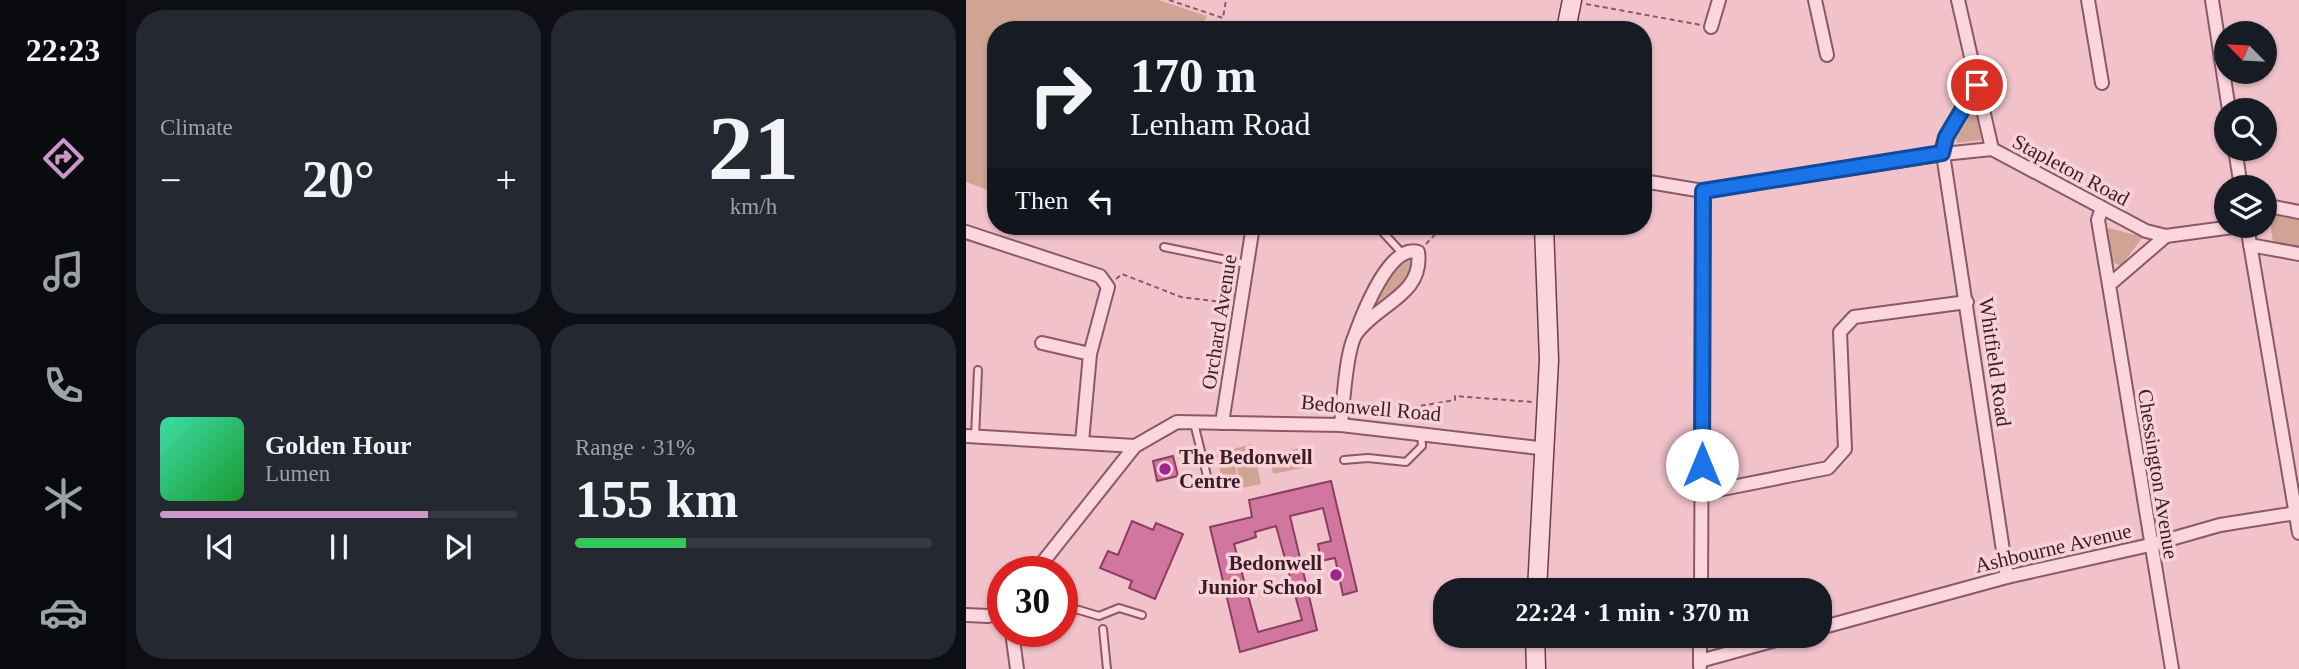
<!DOCTYPE html>
<html lang="en">
<head>
<meta charset="utf-8">
<style>
	body { margin:0; font-family:"Times New Roman",serif; background:#242831; color:#f1f3f6; height:100vh; display:flex; flex-direction:column; font-size:26px; white-space:nowrap }
	* { box-sizing:border-box; margin:0 }
	p { font-size:23px; color:#9ea1a6 }
	.icon { flex:none; width:38px; height:38px; fill:none; stroke:currentColor; stroke-width:2; stroke-linecap:round; stroke-linejoin:round }
	.map { position:relative; flex:1; overflow:hidden }
	.drawer { display:flex; flex-direction:column; gap:10px; padding:10px; background:#0d0f14; width:840px }
	.drawer>* { flex:none }
	.banner { position:absolute; left:21px; top:21px; width:665px; height:214px; border-radius:28px; box-shadow:0 2px 5px #0004; background:#171b24; color:#f1f3f6; overflow:hidden }
	.needle { width:46px; rotate:294deg }
	.tools { position:absolute; left:1248px; top:21px; display:grid; gap:14px }
	.tools a { display:grid; place-items:center; width:63px; height:63px; border-radius:50%; background:#171b24; box-shadow:0 2px 5px #0004; font-size:35px }
	.speed { position:absolute; left:21px; top:556px; display:flex; gap:14px; font-size:35px; font-weight:700; text-align:center }
	.speed>* { display:grid; place-content:center; width:91px; height:91px; border-radius:50%; background:#171b24; box-shadow:0 2px 5px #0004; line-height:1 }
	.speed .limit { border:10px solid #d22; background:#fff; color:#111 }
	.pin { position:absolute; display:grid; place-items:center; width:60px; height:60px; color:#fff; margin:-30px; border:4px solid #fff; border-radius:50%; box-shadow:0 2px 7px #0007 }
	.me { position:absolute; width:77px; margin:-38px; rotate:0deg; stroke-linejoin:round; filter:drop-shadow(0 0 5px #0008) }
	.turn { display:flex; align-items:center; gap:24px; height:147px; padding:0 28px; font-size:32px }
	.turn .icon { width:91px; height:91px; stroke-width:2.5 }
	.turn b { display:block; font-size:49px; line-height:60px }
	.then { display:flex; align-items:center; height:66px; padding:0 28px; background:#0003; gap:14px; font-size:26px }
	.big { font-size:52px; font-weight:600; line-height:1.1 }
	.drawer .tile { flex:1; display:flex; flex-direction:column; justify-content:center; gap:10px; min-width:0; padding:0 24px; border-radius:28px; background:#242831 }
	.drawer .dial { align-items:center; gap:0 }
	.dial b { font-size:91px; line-height:1 }
	.song { display:flex; align-items:center; gap:21px }
	.cover { width:84px; height:84px; border-radius:10px; background:linear-gradient(135deg,hsl(160 70% 55%),hsl(130 70% 35%)) }
	.played { height:7px; border-radius:4px; background:linear-gradient(90deg,#cc96c8 75%,#363941 75%) }
	.keys { display:flex; justify-content:space-around; direction:ltr }
	.heat { display:flex; justify-content:space-between; align-items:center; font-size:38px; direction:ltr }
	.charge { height:10px; border-radius:5px; background:linear-gradient(90deg,#34c759 31%,#363941 0) }
	.drawer .tiles { flex:1; display:grid; gap:10px; grid-template-columns:repeat(2,1fr) }
	.trip { position:absolute; left:467px; top:578px; width:399px; height:70px; border-radius:28px; background:#171b24; box-shadow:0 2px 5px #0004; font-weight:600; line-height:70px; text-align:center }
	main { display:flex; flex:1; min-height:0 }
	.tab-bar { display:flex; flex-direction:column; width:126px; justify-content:space-around; align-items:center; background:#090b0e; color:#9ea1a6 }
	.tab-bar .icon { width:49px; height:49px }
	.tab-bar .active { color:#cc96c8 }
	.tab-bar b { font-size:32px; color:#f1f3f6 }
	.map>svg:first-child { display:block }
	.green { fill:#d0a495 }
	.building { fill:#d1769f; stroke:#8d3c62; stroke-width:2; fill-rule:evenodd }
	.lines { fill:none; stroke-linecap:round; stroke-linejoin:round }
	.lane-casing { stroke:#8c5869; stroke-width:10 }
	.street-casing { stroke:#8c5869; stroke-width:16 }
	.secondary-casing { stroke:#6e3b4e; stroke-width:21 }
	.path { stroke:#8c5869; stroke-width:2; stroke-dasharray:5 3.5; stroke-linecap:butt }
	.lane { stroke:#fbd6dc; stroke-width:6 }
	.street { stroke:#fbd6dc; stroke-width:12 }
	.secondary { stroke:#fbd6dc; stroke-width:18 }
	.route-casing { stroke:#114b97; stroke-width:18 }
	.route { stroke:#1a73e8; stroke-width:12 }
	.poi-dot { fill:#9f248f; stroke:#f8d2d8; stroke-width:2.5 }
	.labels { text-anchor:middle; dominant-baseline:central; stroke-width:7; stroke-linejoin:round; paint-order:stroke }
	.street-label { font-size:21px; fill:#3b1d28; stroke:#f8d2d8 }
	.poi-label { font-size:21px; font-weight:bold; fill:#3b1d28; stroke:#f8d2d8; text-anchor:start }
</style>
</head>
<body>
<main>
<nav class="tab-bar">
<b>22:23</b>
<svg class="icon active" aria-label="directions" viewBox="0 0 24 24"><path d="M12 3l9 9-9 9-9-9zM9 14v-3h6M13 9l2 2-2 2"/></svg>
<svg class="icon" aria-label="music" viewBox="0 0 24 24"><path d="M9 18V5l10-2v13"/><circle cx="6" cy="18" r="3"/><circle cx="16" cy="16" r="3"/></svg>
<svg class="icon" aria-label="phone" viewBox="0 0 24 24"><path d="M5 4h4l2 5-3 2q2 4 5 5l2-3 5 2v4C11 20 4 13 5 4z"/></svg>
<svg class="icon" aria-label="climate" viewBox="0 0 24 24"><path d="M12 3v18M4 7l16 10M4 17L20 7"/></svg>
<svg class="icon" aria-label="car" viewBox="0 0 24 24"><path d="M5 17H2v-5l4-1 3-4h7l3 4 3 1v5h-3M9 17h6M6 11h13"/><circle cx="7" cy="17" r="2"/><circle cx="17" cy="17" r="2"/></svg>
</nav>
<section class="drawer">
<div class="tiles">
<div class="tile"><p>Climate</p>
<div class="heat"><a>−</a><b class="big">20°</b><a>+</a></div>
</div>
<div class="tile dial"><b>21</b><p>km/h</p></div>
<div class="tile">
<div class="song"><i class="cover"></i><div><b>Golden Hour</b><p>Lumen</p></div></div>
<div class="played"></div>
<div class="keys"><svg class="icon" aria-label="previous" viewBox="0 0 24 24"><path d="M18 5L8 12l10 7zM5 5v14"/></svg><svg class="icon" aria-label="pause" viewBox="0 0 24 24"><path d="M8 5v14M16 5v14"/></svg><svg class="icon" aria-label="next" viewBox="0 0 24 24"><path d="M6 5l10 7-10 7zM19 5v14"/></svg></div>
</div>
<div class="tile"><p>Range · 31%</p><b class="big">155 km</b><div class="charge"></div></div>
</div>
</section>
<div class="map">
<svg width="1333" height="669" viewBox="0 0 1333 669">
	<rect width="100%" height="100%" fill="#f1c2ca"/>
	<!-- green -->
	<g class="green">
		<path d="M0,0H193L241,16L234,30H30V193L0,182Z"/>
		<path d="M1006,111L1010,113L1015,140L991,143L990,139Z"/>
		<path d="M1303,213L1333,218V248L1307,243Z"/>
		<path d="M1143,228L1177,237L1155,266L1146,262L1138,233Z"/>
		<path d="M446,257L448,260L446,276L402,318L414,293L439,258Z"/>
		<path d="M286,444L295,484L275,488L267,449Z"/>
		<path d="M342,446L346,466L307,474L304,455Z"/>
		<path d="M266,452L273,484L257,487L251,455Z"/>
	</g>
	<!-- building -->
	<g class="building">
		<path d="M207,456L212,476L191,481L187,461Z"/>
		<path d="M365,481L391,591L377,595L369,558L355,561L352,544L365,541L357,508L324,516L351,630L274,652L244,527L286,517L283,500ZM310,526L336,620L292,632L268,544L290,537L289,532Z"/>
		<path d="M166,521L187,530L190,523L217,534L189,599L163,588L166,581L134,568L142,551L152,555Z"/>
	</g>
	<g class="lines">
		<!-- lane casing -->
		<g class="lane-casing">
			<g id="lane">
				<path d="M411,226L436,253"/>
				<path d="M198,247L280,264"/>
				<path d="M228,423L243,484"/>
				<path d="M9,437L12,370"/>
				<path d="M378,460L402,458L440,462L456,446L455,434"/>
				<path d="M96,605L133,616L153,608L176,615"/>
				<path d="M137,629L141,669"/>
			</g>
		</g>
		<!-- street casing -->
		<g class="street-casing">
			<g id="street">
				<path d="M849,0L861,55"/>
				<path d="M992,0L1026,149L1180,231L1200,236L1274,226"/>
				<path d="M1122,0L1136,83"/>
				<path d="M1246,0L1263,110"/>
				<path d="M745,27L753,0"/>
				<path d="M1011,85L980,137L977,154L1041,577"/>
				<path d="M1269,149L1275,187"/>
				<path d="M677,181L737,191L977,154L1026,149"/>
				<path d="M1298,205L1333,212"/>
				<path d="M1136,208L1132,220L1143,285"/>
				<path d="M1281,226L1333,533"/>
				<path d="M0,232L134,276L142,287L124,354L116,442"/>
				<path d="M1200,236L1143,285L1206,669"/>
				<path d="M1284,245L1333,254"/>
				<path d="M76,343L124,354"/>
				<path d="M256,423L287,226"/>
				<path d="M375,425C377,405 380,349 390,334C411,304 458,295 452,252C424,243 397,313 389,335"/>
				<path d="M0,436L169,446"/>
				<path d="M736,493L862,468L879,449L874,332L888,317L1001,302"/>
				<path d="M69,572L169,446L211,422L375,425L581,449"/>
				<path d="M735,590L737,191"/>
				<path d="M0,615L22,616L37,609"/>
				<path d="M854,628L1041,577L1184,545L1254,525L1330,513"/>
				<path d="M46,632L51,669"/>
				<path d="M734,635V666"/>
				<path d="M734,661L828,635"/>
			</g>
		</g>
		<!-- secondary casing -->
		<g class="secondary-casing">
			<g id="secondary">
				<path d="M600,30L606,0"/>
				<path d="M571,590L583,360L578,226"/>
				<path d="M569,635L570,669"/>
			</g>
		</g>
		<!-- path -->
		<g class="path">
			<path d="M203,0L257,18L260,0"/>
			<path d="M620,4L735,25"/>
			<path d="M460,244L477,226"/>
			<path d="M150,279L156,274L215,297L264,303"/>
			<path d="M418,418L419,412L489,400V396L566,402"/>
		</g>
		<!-- lane -->
		<use href="#lane" class="lane"/>
		<!-- street -->
		<use href="#street" class="street"/>
		<!-- secondary -->
		<use href="#secondary" class="secondary"/>
	</g>
	<g class="lines">
		<!-- route casing -->
		<g class="route-casing">
			<path id="route" d="M736,465L737,191L976,153L980,137L1011,85"/>
		</g>
		<!-- route -->
		<use href="#route" class="route"/>
	</g>
	<!-- markers -->
	<g class="poi-dot">
		<circle cx="199" cy="469" r="7"/>
		<circle cx="370" cy="575" r="7"/>
	</g>
	<g class="labels">
		<!-- street labels -->
		<g class="street-label">
			<text transform="translate(1105 170) rotate(28)">Stapleton Road</text>
			<text transform="translate(253 322) rotate(-81)">Orchard Avenue</text>
			<text transform="translate(1029 362) rotate(82)">Whitfield Road</text>
			<text transform="translate(405 408) rotate(5)">Bedonwell Road</text>
			<text transform="translate(1192 474) rotate(81)">Chessington Avenue</text>
			<text transform="translate(1087 548) rotate(-13)">Ashbourne Avenue</text>
		</g>
		<!-- poi labels -->
		<g class="poi-label">
			<text x="213" y="457">The Bedonwell<tspan x="213" dy="24">Centre</tspan></text>
			<text x="356" y="563" text-anchor="end">Bedonwell<tspan x="356" dy="24">Junior School</tspan></text>
		</g>
	</g>
</svg>
<div class="tools">
<a><svg class="needle" viewBox="-14 -14 28 28"><path d="M0-13l5 13h-10z" fill="#e53935"/><path d="M0 13l5-13h-10z" fill="#9ea1a6"/></svg></a>
<a><svg class="icon" aria-label="search" viewBox="0 0 24 24"><circle cx="10" cy="10" r="6"/><path d="M15 15l6 6"/></svg></a>
<a><svg class="icon" aria-label="layers" viewBox="0 0 24 24"><path d="M12 4l9 5-9 5-9-5zM3 14l9 5 9-5"/></svg></a>
</div>
<div class="speed"><div class="limit">30</div></div>
<div class="pin" style="left:1011px;top:85px;background:#d93025"><svg class="icon" aria-label="arrive" viewBox="0 0 24 24"><path d="M6 21V4h12l-3 4 3 4H6"/></svg></div>
<svg class="me" style="left:736px;top:465px" viewBox="-20 -20 40 40"><circle r="19" fill="#fff"/><path d="M0-13L10 11 0 6-10 11z" fill="#1a73e8"/></svg>
<div class="trip">22:24 · 1 min · 370 m</div>
<div class="banner">
<div class="turn"><svg class="icon" aria-label="right" viewBox="0 0 24 24"><path d="M7 20v-9h11M14 6l5 5-5 5"/></svg><div><b>170 m</b>Lenham Road</div></div>
<div class="then">Then<svg class="icon" aria-label="left" viewBox="0 0 24 24"><path d="M17 20v-9H6M10 6l-5 5 5 5"/></svg></div>
</div>
</div>
</main>
</body>
</html>
